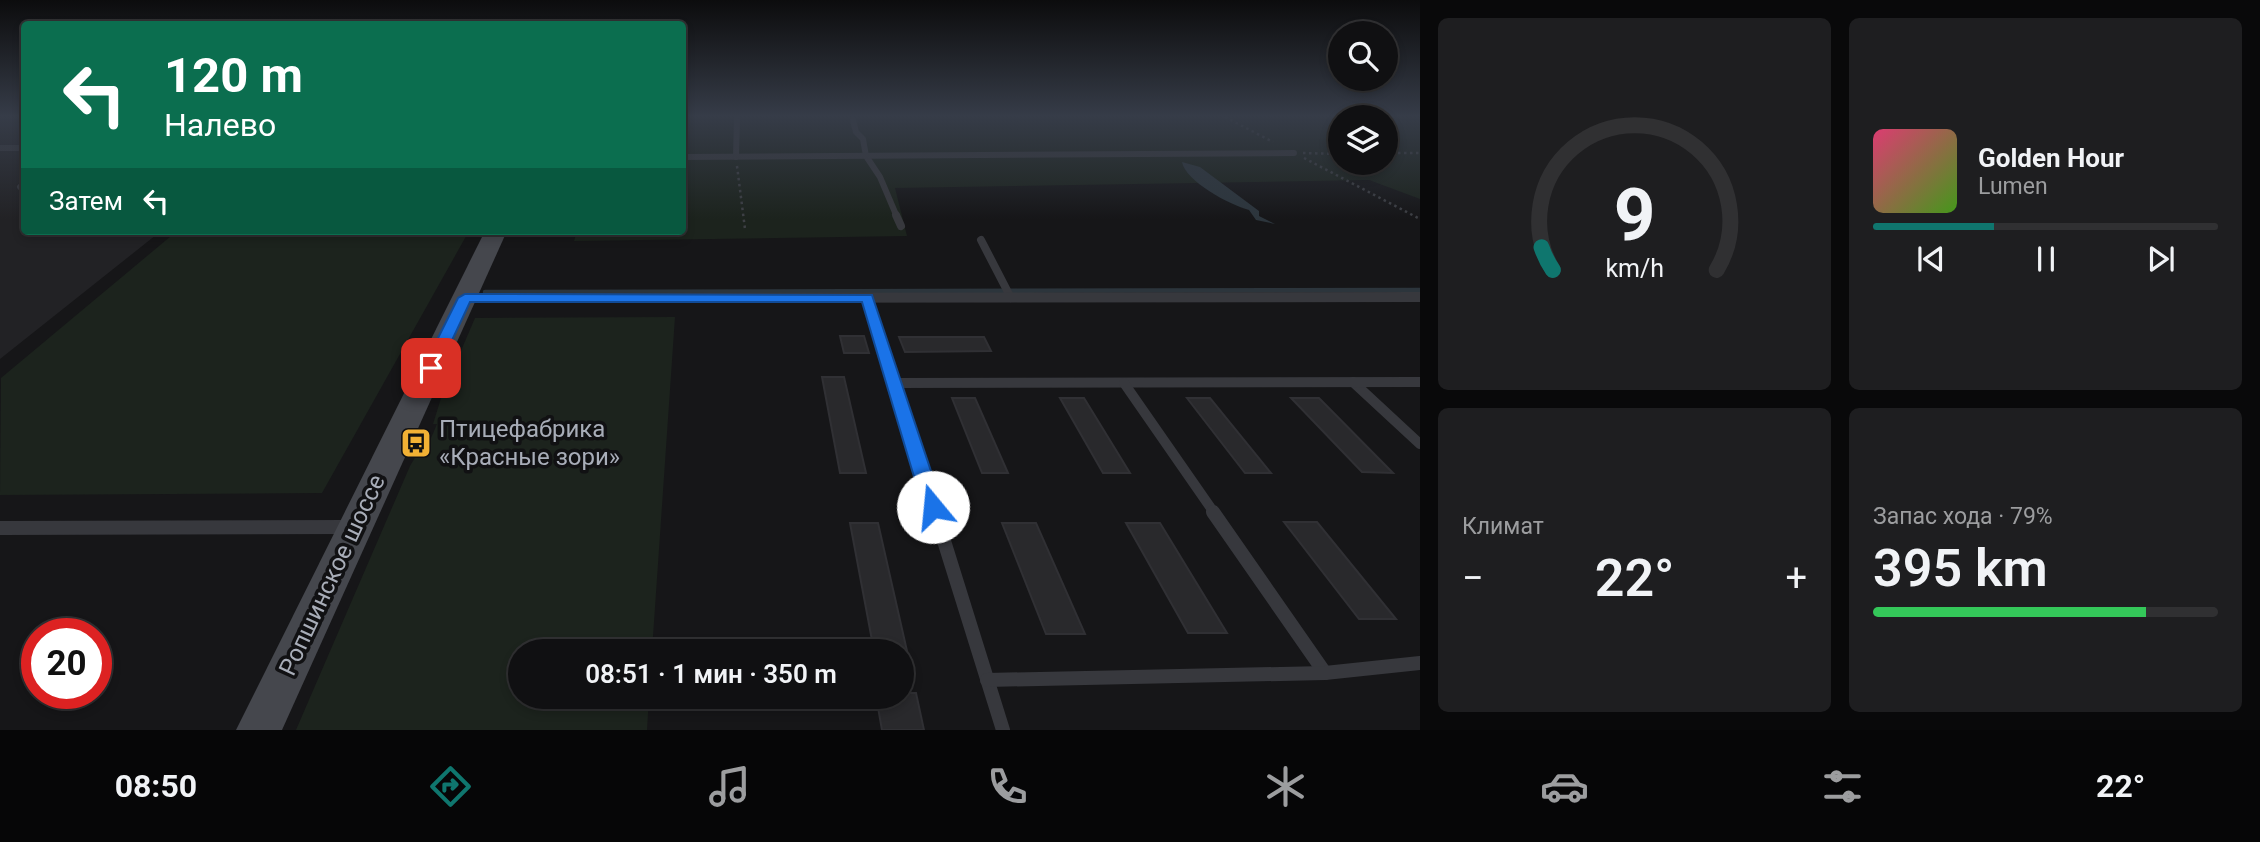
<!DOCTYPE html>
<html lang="ru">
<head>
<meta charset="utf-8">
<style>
	body { margin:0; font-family:Roboto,sans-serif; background:#1e1e20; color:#f1f3f6; height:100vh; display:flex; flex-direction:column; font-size:26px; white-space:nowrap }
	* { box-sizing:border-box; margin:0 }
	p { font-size:23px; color:#9c9d9f }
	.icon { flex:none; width:38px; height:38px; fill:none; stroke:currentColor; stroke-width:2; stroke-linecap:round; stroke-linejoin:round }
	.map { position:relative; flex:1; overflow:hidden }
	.details { display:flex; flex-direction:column; gap:18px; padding:18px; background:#09090a; width:840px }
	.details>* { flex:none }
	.guide { position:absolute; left:21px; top:21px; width:665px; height:214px; border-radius:7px; box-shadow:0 4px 10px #0003,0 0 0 2px #303032; background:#0b6e4f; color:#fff; overflow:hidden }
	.controls { position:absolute; left:1328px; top:21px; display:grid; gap:14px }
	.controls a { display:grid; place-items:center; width:70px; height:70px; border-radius:50%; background:#101012; box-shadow:0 4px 10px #0003,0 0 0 2px #303032; font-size:35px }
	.speed { position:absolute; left:21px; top:618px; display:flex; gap:14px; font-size:35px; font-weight:700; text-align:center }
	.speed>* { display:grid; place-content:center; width:91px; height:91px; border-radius:50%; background:#101012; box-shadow:0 4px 10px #0003,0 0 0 2px #303032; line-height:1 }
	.speed .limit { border:10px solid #d22; background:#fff; color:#111 }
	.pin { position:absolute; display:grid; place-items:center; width:60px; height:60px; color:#fff; margin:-30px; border-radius:14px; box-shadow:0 4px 10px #0006 }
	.me { position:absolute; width:77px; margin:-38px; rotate:343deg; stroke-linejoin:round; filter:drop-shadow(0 0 5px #0008) }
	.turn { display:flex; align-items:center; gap:24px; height:147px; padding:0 28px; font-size:32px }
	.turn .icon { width:91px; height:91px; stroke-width:2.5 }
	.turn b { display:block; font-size:49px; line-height:60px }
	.then { display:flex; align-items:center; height:66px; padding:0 28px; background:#0003; gap:14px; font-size:26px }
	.big { font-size:52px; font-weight:600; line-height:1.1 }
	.details .widget { flex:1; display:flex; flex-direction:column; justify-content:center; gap:10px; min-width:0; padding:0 24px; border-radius:10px; background:#1e1e20 }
	.details .dial { align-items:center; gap:0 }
	.dial svg { height:182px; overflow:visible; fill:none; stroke:#303032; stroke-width:7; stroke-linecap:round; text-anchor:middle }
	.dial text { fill:#f1f3f6; stroke:none }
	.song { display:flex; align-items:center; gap:21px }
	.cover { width:84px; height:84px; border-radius:10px; background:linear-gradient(135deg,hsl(340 70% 55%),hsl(100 70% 35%)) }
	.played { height:7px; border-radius:4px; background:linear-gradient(90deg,#0f766e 35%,#303032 35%) }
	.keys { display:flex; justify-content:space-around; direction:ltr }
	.heat { display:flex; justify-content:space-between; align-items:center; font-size:38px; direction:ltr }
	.charge { height:10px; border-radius:5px; background:linear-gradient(90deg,#34c759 79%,#303032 0) }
	.details .tiles { flex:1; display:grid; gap:18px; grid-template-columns:repeat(2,1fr) }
	.trip { position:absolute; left:508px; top:639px; width:406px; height:70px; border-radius:35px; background:#101012; box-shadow:0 4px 10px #0003,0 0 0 2px #303032; font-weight:600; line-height:70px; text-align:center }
	.tabs { display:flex; height:112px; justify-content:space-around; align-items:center; background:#060607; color:#9c9d9f }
	.tabs .icon { width:49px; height:49px }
	.tabs .on { color:#0f766e }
	.tabs b { font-size:32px; color:#f1f3f6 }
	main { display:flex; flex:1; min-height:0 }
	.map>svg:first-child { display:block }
	.built { fill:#222225 }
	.green { fill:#1c231d; fill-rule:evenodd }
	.water { fill:#2c353c }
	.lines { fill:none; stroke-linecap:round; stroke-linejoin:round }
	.stream { stroke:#2c353c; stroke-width:4.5 }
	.building { fill:#29292c; stroke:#303034; stroke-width:2 }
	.path { stroke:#3d3f44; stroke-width:2.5; stroke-dasharray:2.5 3.5; stroke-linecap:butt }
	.service-far3 { stroke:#37383d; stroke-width:6 }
	.service-far2 { stroke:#37383d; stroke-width:8 }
	.service-far1 { stroke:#37383d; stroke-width:10 }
	.service { stroke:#37383d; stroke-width:14 }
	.minor { fill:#37383d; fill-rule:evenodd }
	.secondary { fill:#45474d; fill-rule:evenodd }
	.route { fill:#1a73e8; stroke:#114b97; stroke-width:2 }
	.labels { text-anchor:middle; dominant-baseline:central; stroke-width:7; stroke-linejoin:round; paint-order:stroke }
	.poi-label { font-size:24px; fill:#a8adb8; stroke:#111113; text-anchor:start }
	.street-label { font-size:24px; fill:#a8adb8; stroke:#111113 }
</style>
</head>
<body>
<main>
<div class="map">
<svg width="1420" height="730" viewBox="0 0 1420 730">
	<rect width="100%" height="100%" fill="#161618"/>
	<!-- built -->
	<path class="built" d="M0,117H24V231H161L0,359Z"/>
	<!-- green -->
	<g class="green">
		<path d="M683,117H1420V199L1369,180L895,188L907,236L574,241L577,231H682ZM1340,117H1386V163H1340Z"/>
		<path d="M177,231H469L322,493L0,495L1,378Z"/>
		<path d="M675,317L652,651H520V696L649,697L647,730H296L410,466L419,451L426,450L437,424H433L442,395L475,318Z"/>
	</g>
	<!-- water -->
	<path class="water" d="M1182,162L1200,167L1259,211V216L1275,224L1256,220L1249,210C1230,205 1185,181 1182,162Z"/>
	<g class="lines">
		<!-- stream -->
		<path class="stream" d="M485,292L1420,290"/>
	</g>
	<!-- building -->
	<g class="building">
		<path d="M840,336H864L869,353H844Z"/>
		<path d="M899,337H984L991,351L905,352Z"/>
		<path d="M822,377H844L866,473H840Z"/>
		<path d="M952,398H975L1008,473H982Z"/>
		<path d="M1060,398H1084L1130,473H1103Z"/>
		<path d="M1187,398H1210L1271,473H1245Z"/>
		<path d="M1291,398H1319L1393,473L1362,472Z"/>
		<path d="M1284,522H1317L1396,619H1359Z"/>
		<path d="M850,523H878L907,651H874Z"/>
		<path d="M1002,523H1036L1085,634H1046Z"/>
		<path d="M1126,523H1160L1227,633H1188Z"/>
		<path d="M901,693H916L924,730H882L876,696H901Z"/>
	</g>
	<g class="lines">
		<!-- path -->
		<g class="path">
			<path d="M1225,117L1273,142"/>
			<path d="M1303,153L1340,154"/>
			<path d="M1386,153H1420"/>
			<path d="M1304,158L1420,219"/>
			<path d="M737,166L745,229"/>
		</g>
		<!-- service-far3 -->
		<g class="service-far3">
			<path d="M853,120L856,132L863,139L866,156L880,177L897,217"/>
			<path d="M0,148H24"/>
			<path d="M682,157L1294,153"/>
			<path d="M736,157L737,117"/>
			<path d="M20,187L24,184"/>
		</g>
		<!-- service-far2 -->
		<g class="service-far2">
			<path d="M896,215L901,226"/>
			<path d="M981,240L1011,298"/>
			<path d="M868,298L883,346"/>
		</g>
		<!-- service-far1 -->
		<g class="service-far1">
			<path d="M883,345L935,514"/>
			<path d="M1353,382L1420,444"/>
			<path d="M894,383L1420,382"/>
			<path d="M1124,383L1215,514"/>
		</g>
		<!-- service -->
		<g class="service">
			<path d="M935,512L1003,730"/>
			<path d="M1213,512L1325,673"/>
			<path d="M0,528L347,527"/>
			<path d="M987,680L1325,673L1420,663"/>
		</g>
		<!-- minor -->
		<path class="minor" d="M1420,292V302L465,303L456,298L465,293Z"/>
		<!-- secondary -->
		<path class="secondary" d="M485,231H507L282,730H236Z"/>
	</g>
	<!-- sky -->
	<linearGradient id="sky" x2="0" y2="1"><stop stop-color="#0c0c0d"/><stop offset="0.53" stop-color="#363c48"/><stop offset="1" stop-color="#363c48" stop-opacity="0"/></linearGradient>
	<rect width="1420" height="219" fill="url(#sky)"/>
	<!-- route -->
	<path class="route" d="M465,294L872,295L943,507L940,512L933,514L926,512L923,507L862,302H470L439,368L437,371H425L423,368L458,298Z"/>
	<!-- icons -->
	<defs>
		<g id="bus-square" transform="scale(1.575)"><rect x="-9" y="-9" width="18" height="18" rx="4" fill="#f2b134" stroke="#111113"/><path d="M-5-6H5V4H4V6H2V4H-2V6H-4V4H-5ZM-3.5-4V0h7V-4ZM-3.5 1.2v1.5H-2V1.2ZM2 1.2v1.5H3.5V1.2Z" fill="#111"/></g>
	</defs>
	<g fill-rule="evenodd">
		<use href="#bus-square" x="416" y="443"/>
	</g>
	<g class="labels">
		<!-- poi labels -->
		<g class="poi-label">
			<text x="439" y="429">Птицефабрика<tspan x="439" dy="28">«Красные зори»</tspan></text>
		</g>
		<!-- street labels -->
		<g class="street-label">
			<text transform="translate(332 575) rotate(-65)">Ропшинское шоссе</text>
		</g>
	</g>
</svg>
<div class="controls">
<a><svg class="icon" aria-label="search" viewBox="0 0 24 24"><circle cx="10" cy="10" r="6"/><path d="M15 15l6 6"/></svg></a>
<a><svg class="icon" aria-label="layers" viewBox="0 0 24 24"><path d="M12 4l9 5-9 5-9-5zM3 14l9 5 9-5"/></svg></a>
</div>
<div class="speed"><div class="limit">20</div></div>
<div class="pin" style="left:431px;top:368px;background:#d93025"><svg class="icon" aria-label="arrive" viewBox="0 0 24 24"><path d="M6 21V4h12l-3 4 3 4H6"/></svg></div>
<svg class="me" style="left:933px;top:507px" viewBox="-20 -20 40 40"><circle r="19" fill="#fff"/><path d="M0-13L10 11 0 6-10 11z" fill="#1a73e8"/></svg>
<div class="trip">08:51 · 1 мин · 350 m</div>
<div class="guide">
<div class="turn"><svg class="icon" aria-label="left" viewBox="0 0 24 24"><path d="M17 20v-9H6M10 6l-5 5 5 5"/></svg><div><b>120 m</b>Налево</div></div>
<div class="then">Затем<svg class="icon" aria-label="left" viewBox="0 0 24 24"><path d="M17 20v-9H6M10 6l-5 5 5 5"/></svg></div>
</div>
</div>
<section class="details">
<div class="tiles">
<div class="widget dial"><svg viewBox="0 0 100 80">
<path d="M14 69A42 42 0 1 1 86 69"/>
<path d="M14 69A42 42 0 0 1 9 59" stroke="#0f766e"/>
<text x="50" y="56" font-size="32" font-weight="700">9</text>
<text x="50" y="72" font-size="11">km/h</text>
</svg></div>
<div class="widget">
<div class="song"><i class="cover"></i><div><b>Golden Hour</b><p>Lumen</p></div></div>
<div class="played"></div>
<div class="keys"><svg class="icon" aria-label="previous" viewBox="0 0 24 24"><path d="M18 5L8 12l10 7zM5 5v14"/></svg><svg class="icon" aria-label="pause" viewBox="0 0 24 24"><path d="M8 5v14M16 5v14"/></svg><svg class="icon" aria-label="next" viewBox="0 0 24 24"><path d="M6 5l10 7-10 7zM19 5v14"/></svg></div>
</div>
<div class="widget"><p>Климат</p>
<div class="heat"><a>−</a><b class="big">22°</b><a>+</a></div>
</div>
<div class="widget"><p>Запас хода · 79%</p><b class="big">395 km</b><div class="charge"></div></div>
</div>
</section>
</main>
<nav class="tabs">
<b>08:50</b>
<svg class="icon on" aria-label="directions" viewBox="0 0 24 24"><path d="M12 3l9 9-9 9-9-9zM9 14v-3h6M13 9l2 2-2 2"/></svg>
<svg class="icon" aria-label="music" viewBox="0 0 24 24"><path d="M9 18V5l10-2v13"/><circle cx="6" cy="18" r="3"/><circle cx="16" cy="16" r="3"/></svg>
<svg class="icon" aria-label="phone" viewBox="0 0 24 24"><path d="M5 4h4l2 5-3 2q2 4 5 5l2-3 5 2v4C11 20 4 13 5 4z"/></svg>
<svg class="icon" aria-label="climate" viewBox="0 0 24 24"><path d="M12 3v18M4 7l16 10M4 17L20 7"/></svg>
<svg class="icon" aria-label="car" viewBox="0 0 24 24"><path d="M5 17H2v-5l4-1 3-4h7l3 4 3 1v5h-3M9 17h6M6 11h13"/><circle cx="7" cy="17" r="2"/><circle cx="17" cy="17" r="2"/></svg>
<svg class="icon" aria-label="filters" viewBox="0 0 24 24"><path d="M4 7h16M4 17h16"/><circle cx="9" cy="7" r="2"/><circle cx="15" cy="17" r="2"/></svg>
<b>22°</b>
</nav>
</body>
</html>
